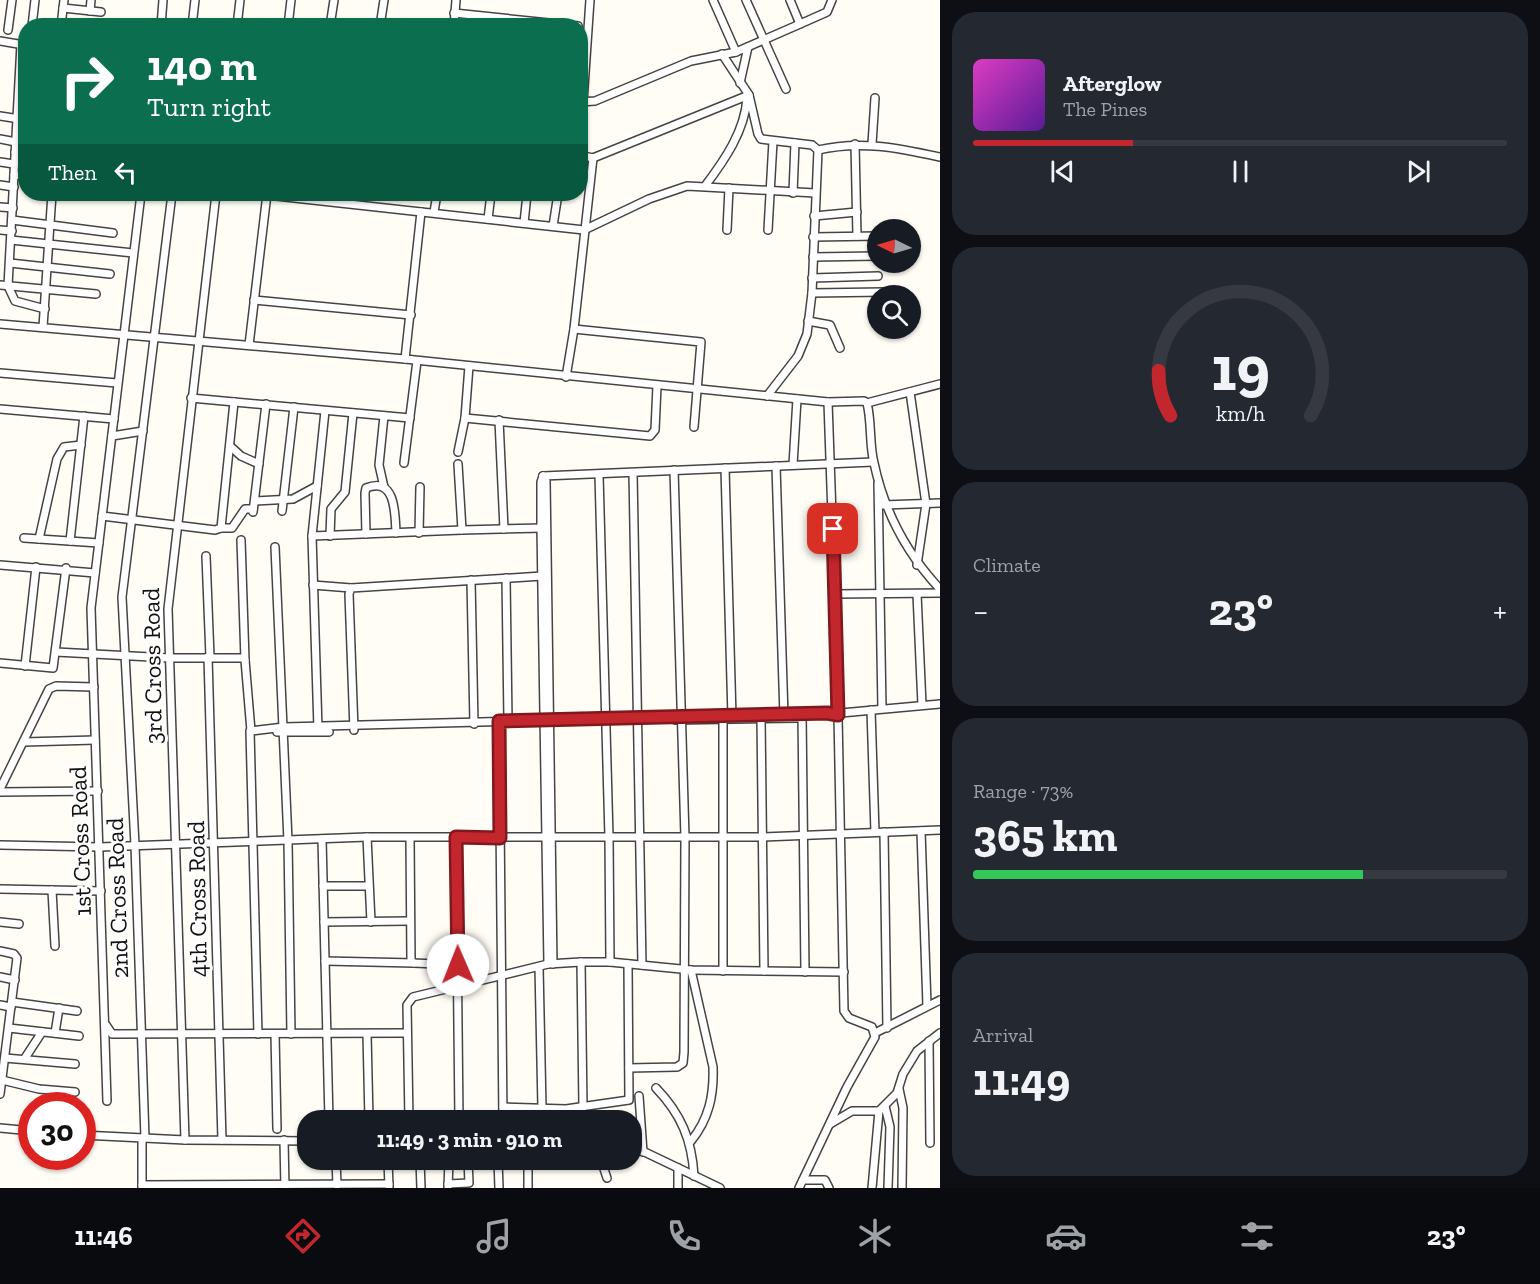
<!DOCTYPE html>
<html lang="en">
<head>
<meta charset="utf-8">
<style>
	body { margin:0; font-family:"Zilla Slab",serif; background:#242831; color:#f1f3f6; height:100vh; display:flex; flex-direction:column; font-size:22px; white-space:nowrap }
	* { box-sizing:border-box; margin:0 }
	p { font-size:20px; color:#9ea1a6 }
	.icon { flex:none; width:33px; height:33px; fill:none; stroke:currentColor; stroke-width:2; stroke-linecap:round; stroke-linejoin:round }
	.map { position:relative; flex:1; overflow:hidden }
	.sheet { display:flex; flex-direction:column; gap:12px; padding:12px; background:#0d0f14; width:600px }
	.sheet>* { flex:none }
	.guide { position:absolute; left:18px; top:18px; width:570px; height:183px; border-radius:24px; box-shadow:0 2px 4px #0004; background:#0b6e4f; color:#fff; overflow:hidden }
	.needle { width:39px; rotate:275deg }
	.tools { position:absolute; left:867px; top:219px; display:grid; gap:12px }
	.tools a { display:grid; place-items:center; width:54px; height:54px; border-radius:50%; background:#171b24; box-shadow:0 2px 4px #0004; font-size:30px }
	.speed { position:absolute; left:18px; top:1092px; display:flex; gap:12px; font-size:30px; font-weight:700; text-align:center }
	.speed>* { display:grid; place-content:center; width:78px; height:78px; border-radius:50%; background:#171b24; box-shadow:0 2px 4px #0004; line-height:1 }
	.speed .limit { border:9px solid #d22; background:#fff; color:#111 }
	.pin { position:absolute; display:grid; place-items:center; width:51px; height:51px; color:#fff; margin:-26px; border-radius:12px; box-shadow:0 3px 9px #0006 }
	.me { position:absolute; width:66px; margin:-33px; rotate:359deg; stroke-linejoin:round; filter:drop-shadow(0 0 4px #0008) }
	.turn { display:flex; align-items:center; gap:21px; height:126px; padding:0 30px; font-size:27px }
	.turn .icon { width:78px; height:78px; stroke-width:2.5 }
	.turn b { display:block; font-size:42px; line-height:51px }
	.then { display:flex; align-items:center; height:57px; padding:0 30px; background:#0003; gap:12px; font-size:22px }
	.big { font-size:45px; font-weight:700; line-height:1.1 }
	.sheet .card { flex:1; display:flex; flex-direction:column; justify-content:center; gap:9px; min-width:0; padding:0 21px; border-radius:24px; background:#242831 }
	.sheet .dial { align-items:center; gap:0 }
	.dial svg { height:156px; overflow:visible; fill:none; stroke:#363941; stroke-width:7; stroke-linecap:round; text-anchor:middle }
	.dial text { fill:#f1f3f6; stroke:none }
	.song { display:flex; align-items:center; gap:18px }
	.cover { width:72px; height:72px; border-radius:9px; background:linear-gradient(135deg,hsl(310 70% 55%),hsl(270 70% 35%)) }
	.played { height:6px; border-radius:3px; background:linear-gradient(90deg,#c4262e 30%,#363941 30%) }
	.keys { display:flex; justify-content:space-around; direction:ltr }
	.heat { display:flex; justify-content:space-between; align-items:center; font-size:33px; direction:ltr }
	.charge { height:9px; border-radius:4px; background:linear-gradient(90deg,#34c759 73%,#363941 0) }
	.trip { position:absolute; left:297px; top:1110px; width:345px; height:60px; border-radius:24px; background:#171b24; box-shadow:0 2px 4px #0004; font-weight:700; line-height:60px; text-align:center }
	.tab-bar { display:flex; height:96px; justify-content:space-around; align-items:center; background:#090b0e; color:#9ea1a6 }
	.tab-bar .icon { width:42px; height:42px }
	.tab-bar .current { color:#c4262e }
	.tab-bar b { font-size:27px; color:#f1f3f6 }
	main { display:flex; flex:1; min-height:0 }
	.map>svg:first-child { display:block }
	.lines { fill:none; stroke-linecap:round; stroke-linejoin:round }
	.minor-casing { stroke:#444; stroke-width:10 }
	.minor { stroke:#fff; stroke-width:7 }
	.route-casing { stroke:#7f191e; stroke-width:15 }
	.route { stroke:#c4262e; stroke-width:10 }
	.labels { text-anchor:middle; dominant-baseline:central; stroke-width:6; stroke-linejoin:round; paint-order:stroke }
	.street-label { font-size:24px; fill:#111; stroke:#fff }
</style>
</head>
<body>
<main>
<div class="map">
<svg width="940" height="1188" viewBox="0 0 940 1188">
	<rect width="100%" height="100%" fill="#fffdf5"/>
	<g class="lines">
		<!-- minor casing -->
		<g class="minor-casing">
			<g id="minor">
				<path d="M713,0L736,52"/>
				<path d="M746,0L786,89"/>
				<path d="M790,0L800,24L827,12L832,0"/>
				<path d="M63,8L101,12"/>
				<path d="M90,11L91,0"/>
				<path d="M454,13L578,26"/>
				<path d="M32,26L35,0"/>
				<path d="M61,26L64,0"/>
				<path d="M161,26L163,0"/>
				<path d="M192,26L195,0"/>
				<path d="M237,26L240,0"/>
				<path d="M288,26L291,0"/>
				<path d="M330,26L334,0"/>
				<path d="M380,26L384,0"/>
				<path d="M454,26L456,0"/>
				<path d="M8,30L12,0"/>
				<path d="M0,41L24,45"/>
				<path d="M21,44L8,286L15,301L45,309"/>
				<path d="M722,54L749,95L758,134L761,139L812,145L818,150L812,293L807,334L798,356L767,396"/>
				<path d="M740,83L748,47"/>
				<path d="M580,102L595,101L691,61L736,52L800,24"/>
				<path d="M583,102L590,0"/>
				<path d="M0,116L26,120"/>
				<path d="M0,139L16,142"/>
				<path d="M855,144L857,236"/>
				<path d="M872,144L875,98"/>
				<path d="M818,150C860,140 898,148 940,157"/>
				<path d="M15,152L26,153"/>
				<path d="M580,155L593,158L749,95"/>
				<path d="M0,162L14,164"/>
				<path d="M14,175L26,176"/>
				<path d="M0,185L14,187"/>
				<path d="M705,186C724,161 745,131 747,98"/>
				<path d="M793,193L795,143"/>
				<path d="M267,195L584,230L649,199L687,186L815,193"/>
				<path d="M0,207L13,208"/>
				<path d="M434,212L437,194"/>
				<path d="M814,216L857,212"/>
				<path d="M488,219L491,194"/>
				<path d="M12,220L113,233"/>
				<path d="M524,223L527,194"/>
				<path d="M553,226L558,194"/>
				<path d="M0,230L12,231"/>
				<path d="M727,230L729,188"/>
				<path d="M768,230L773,141"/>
				<path d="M813,237L878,236"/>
				<path d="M11,240L133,253"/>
				<path d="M813,257L877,256"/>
				<path d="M10,263L110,274"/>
				<path d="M812,278L878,276"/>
				<path d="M0,285L96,294"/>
				<path d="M812,293L884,292"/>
				<path d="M254,300L411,315"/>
				<path d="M808,321L830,325L840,348"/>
				<path d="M0,324L405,359L828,402L864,401L867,403C872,423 869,444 874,463C884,510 907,554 940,589"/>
				<path d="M43,327L52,194"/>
				<path d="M574,329L701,342L694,427"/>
				<path d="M249,345L267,194"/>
				<path d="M405,359L421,212"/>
				<path d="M0,373L117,383"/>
				<path d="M566,377L574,329L593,158"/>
				<path d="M910,392L926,504L917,565"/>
				<path d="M191,398L410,418"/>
				<path d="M828,402L839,714"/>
				<path d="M867,403L940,384"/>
				<path d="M0,409L114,419"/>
				<path d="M465,418L650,436L655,430L657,386"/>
				<path d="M499,420L504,529"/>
				<path d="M112,436L143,431"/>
				<path d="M230,446L241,456L259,464"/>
				<path d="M458,452L465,418L469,366"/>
				<path d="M404,463L417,361"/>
				<path d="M458,464L462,530L543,528"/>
				<path d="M793,465L797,399"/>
				<path d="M776,466L784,716"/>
				<path d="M725,468L732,717"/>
				<path d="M633,473L642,965"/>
				<path d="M599,475L609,837L610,962"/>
				<path d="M543,476L546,481L553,964"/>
				<path d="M543,476L541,482V528L548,964"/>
				<path d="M543,476L873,462"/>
				<path d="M878,483L882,708"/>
				<path d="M384,487L379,465L384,416"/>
				<path d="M255,501L293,499L317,486"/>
				<path d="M883,505L940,503"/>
				<path d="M282,511L294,407"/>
				<path d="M253,512L266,404"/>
				<path d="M102,516L215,530L221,528L234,402"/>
				<path d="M221,528H232L245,509H253"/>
				<path d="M419,533L420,487"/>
				<path d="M366,534L365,493L366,488C396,476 395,514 396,533"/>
				<path d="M312,536L462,530"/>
				<path d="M330,536L331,509L345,492L353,413"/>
				<path d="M24,538L99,543"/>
				<path d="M39,539L57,459L64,447L81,445"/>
				<path d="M241,540L245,660"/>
				<path d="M70,541L84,416"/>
				<path d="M275,547L288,841L291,1034"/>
				<path d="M206,556L210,657"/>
				<path d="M0,565L95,573"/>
				<path d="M506,578L508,721"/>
				<path d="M471,580L474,724"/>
				<path d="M313,585L351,588"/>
				<path d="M835,594L940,593"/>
				<path d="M917,594L922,705"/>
				<path d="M56,652L170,658H243L245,660L251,731"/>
				<path d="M208,657L222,1140"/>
				<path d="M0,663L53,668L66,568"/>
				<path d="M25,666L36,567"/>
				<path d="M871,710L875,832"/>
				<path d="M802,714L805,972"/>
				<path d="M761,717L764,971"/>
				<path d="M675,720L799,718"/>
				<path d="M499,721L503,1120"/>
				<path d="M318,729L312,536L325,411"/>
				<path d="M354,730L349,594L351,588L542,576"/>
				<path d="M250,731L258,1034"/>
				<path d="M251,731L284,727L827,713L838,715"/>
				<path d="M277,732H329"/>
				<path d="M24,742L95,740"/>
				<path d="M0,789L49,689L56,686L94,687"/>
				<path d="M0,792L98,791"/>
				<path d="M921,831L927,1006"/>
				<path d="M884,832L887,1028"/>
				<path d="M367,837L371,922"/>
				<path d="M456,837L459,1120"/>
				<path d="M410,838L411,961L414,963L458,965"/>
				<path d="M322,839L329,1120"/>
				<path d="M0,845L100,847L367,837H763L940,830"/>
				<path d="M323,886H368"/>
				<path d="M0,889L101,891"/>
				<path d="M52,890L55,946"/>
				<path d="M0,922L19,924"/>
				<path d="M324,922L410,921"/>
				<path d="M0,951L14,954L17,958L0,1094"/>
				<path d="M325,961L414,963"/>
				<path d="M581,962L583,1107"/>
				<path d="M539,967L542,1108"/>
				<path d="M723,971V715"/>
				<path d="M0,977L15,980"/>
				<path d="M12,1002L77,1011"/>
				<path d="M0,1005L11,1007"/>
				<path d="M106,1025L112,1034L407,1033"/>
				<path d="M9,1028L79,1036"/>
				<path d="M55,1033L59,1008"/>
				<path d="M875,1033L940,1000"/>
				<path d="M275,1034L277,1129"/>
				<path d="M367,1034L369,1120"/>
				<path d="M929,1041L930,1143"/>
				<path d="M5,1058L75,1064"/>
				<path d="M25,1058L42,1032"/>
				<path d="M629,1068L677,1067L683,1063L684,1052L685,837L674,470"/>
				<path d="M2,1080L39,1089L75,1092"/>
				<path d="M656,1088C681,1114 692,1140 694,1176"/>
				<path d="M899,1089L903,1108L902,1188"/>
				<path d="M639,1096L643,1152"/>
				<path d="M107,1101L91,608L141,194"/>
				<path d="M885,1106L890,1127L888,1188"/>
				<path d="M503,1107L566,1109L629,1100L628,964"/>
				<path d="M409,1120L407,1005L413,997L548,964L581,962H610L691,970L844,972"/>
				<path d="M830,1124L852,1111H879"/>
				<path d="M0,1128L32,1131"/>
				<path d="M82,1135L185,1140L308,1141"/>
				<path d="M145,1138L135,845L122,597L172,194"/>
				<path d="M185,1140L168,609L216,194"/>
				<path d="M284,1140L285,1188"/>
				<path d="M691,1141C709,1119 714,1095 713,1067L691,970"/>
				<path d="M632,1146L720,1188"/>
				<path d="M336,1160L337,1185"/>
				<path d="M388,1160L389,1187"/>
				<path d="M420,1160L421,1188"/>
				<path d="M498,1160L499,1188"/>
				<path d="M601,1160L607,1178"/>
				<path d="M803,1180H825L829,1188"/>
				<path d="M448,1184L469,1183L468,1160"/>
				<path d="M142,1185L389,1184"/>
				<path d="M142,1188V1138"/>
				<path d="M448,1188L449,1160"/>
				<path d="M528,1188V1160"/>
				<path d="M678,1188V1168"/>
				<path d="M799,1188L847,1087L875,1037L872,1027L849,1018L844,1011L838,716L841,713L940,704"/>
				<path d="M872,1188L879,1111L897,1093L903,1074L917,1051L940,1033"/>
			</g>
		</g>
		<!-- minor -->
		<use href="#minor" class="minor"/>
	</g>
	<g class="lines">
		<!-- route casing -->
		<g class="route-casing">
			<path id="route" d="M458,965L456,837L500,838L499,721L827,713L838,715L833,529"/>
		</g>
		<!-- route -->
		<use href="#route" class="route"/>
	</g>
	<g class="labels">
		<!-- street labels -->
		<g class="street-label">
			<text transform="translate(152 666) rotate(-91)">3rd Cross Road</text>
			<text transform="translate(80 841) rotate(-92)">1st Cross Road</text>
			<text transform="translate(117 898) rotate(-92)">2nd Cross Road</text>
			<text transform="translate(197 899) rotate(-91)">4th Cross Road</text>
		</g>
	</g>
</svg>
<div class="tools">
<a><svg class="needle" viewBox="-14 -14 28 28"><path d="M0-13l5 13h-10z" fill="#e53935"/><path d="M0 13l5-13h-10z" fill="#9ea1a6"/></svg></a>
<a><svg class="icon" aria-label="search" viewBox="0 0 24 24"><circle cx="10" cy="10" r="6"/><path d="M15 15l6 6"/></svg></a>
</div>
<div class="speed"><div class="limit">30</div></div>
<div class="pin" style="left:833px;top:529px;background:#d93025"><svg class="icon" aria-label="arrive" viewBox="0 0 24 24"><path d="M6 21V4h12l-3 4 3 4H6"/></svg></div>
<svg class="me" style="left:458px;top:965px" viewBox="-20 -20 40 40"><circle r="19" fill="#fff"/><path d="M0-13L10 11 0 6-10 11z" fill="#c4262e"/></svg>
<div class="trip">11:49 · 3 min · 910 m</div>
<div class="guide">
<div class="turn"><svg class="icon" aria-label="right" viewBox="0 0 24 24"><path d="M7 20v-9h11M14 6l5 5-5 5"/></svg><div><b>140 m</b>Turn right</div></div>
<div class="then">Then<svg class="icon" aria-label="left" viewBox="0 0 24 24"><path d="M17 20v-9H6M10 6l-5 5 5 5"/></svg></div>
</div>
</div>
<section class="sheet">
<div class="card">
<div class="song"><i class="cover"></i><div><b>Afterglow</b><p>The Pines</p></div></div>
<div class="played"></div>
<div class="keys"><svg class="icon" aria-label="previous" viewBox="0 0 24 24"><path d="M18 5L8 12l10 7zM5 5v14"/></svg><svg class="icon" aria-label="pause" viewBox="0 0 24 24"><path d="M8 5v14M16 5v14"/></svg><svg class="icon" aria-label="next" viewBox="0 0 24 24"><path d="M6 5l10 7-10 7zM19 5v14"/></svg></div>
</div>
<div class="card dial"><svg viewBox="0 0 100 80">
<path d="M14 69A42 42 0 1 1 86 69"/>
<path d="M14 69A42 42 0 0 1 8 46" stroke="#c4262e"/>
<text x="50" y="56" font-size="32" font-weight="700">19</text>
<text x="50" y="72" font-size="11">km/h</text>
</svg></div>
<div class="card"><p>Climate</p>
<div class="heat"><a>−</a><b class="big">23°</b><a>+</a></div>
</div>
<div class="card"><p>Range · 73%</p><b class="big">365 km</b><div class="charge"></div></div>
<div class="card"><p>Arrival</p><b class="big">11:49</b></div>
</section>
</main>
<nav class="tab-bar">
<b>11:46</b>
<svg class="icon current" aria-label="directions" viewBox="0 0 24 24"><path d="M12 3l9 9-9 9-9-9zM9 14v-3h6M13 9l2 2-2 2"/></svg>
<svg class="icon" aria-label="music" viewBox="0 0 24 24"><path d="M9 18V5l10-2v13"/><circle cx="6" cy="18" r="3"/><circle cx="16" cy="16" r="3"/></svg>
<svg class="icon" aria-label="phone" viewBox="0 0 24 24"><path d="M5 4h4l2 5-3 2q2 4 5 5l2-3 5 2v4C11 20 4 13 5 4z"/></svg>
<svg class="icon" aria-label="climate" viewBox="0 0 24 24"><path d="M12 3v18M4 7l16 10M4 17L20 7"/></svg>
<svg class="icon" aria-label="car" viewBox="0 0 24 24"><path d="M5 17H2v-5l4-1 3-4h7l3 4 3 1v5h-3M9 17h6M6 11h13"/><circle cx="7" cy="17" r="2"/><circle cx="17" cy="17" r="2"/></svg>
<svg class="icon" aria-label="filters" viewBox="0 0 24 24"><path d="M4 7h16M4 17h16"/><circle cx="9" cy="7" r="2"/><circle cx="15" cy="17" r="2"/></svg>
<b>23°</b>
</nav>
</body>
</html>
